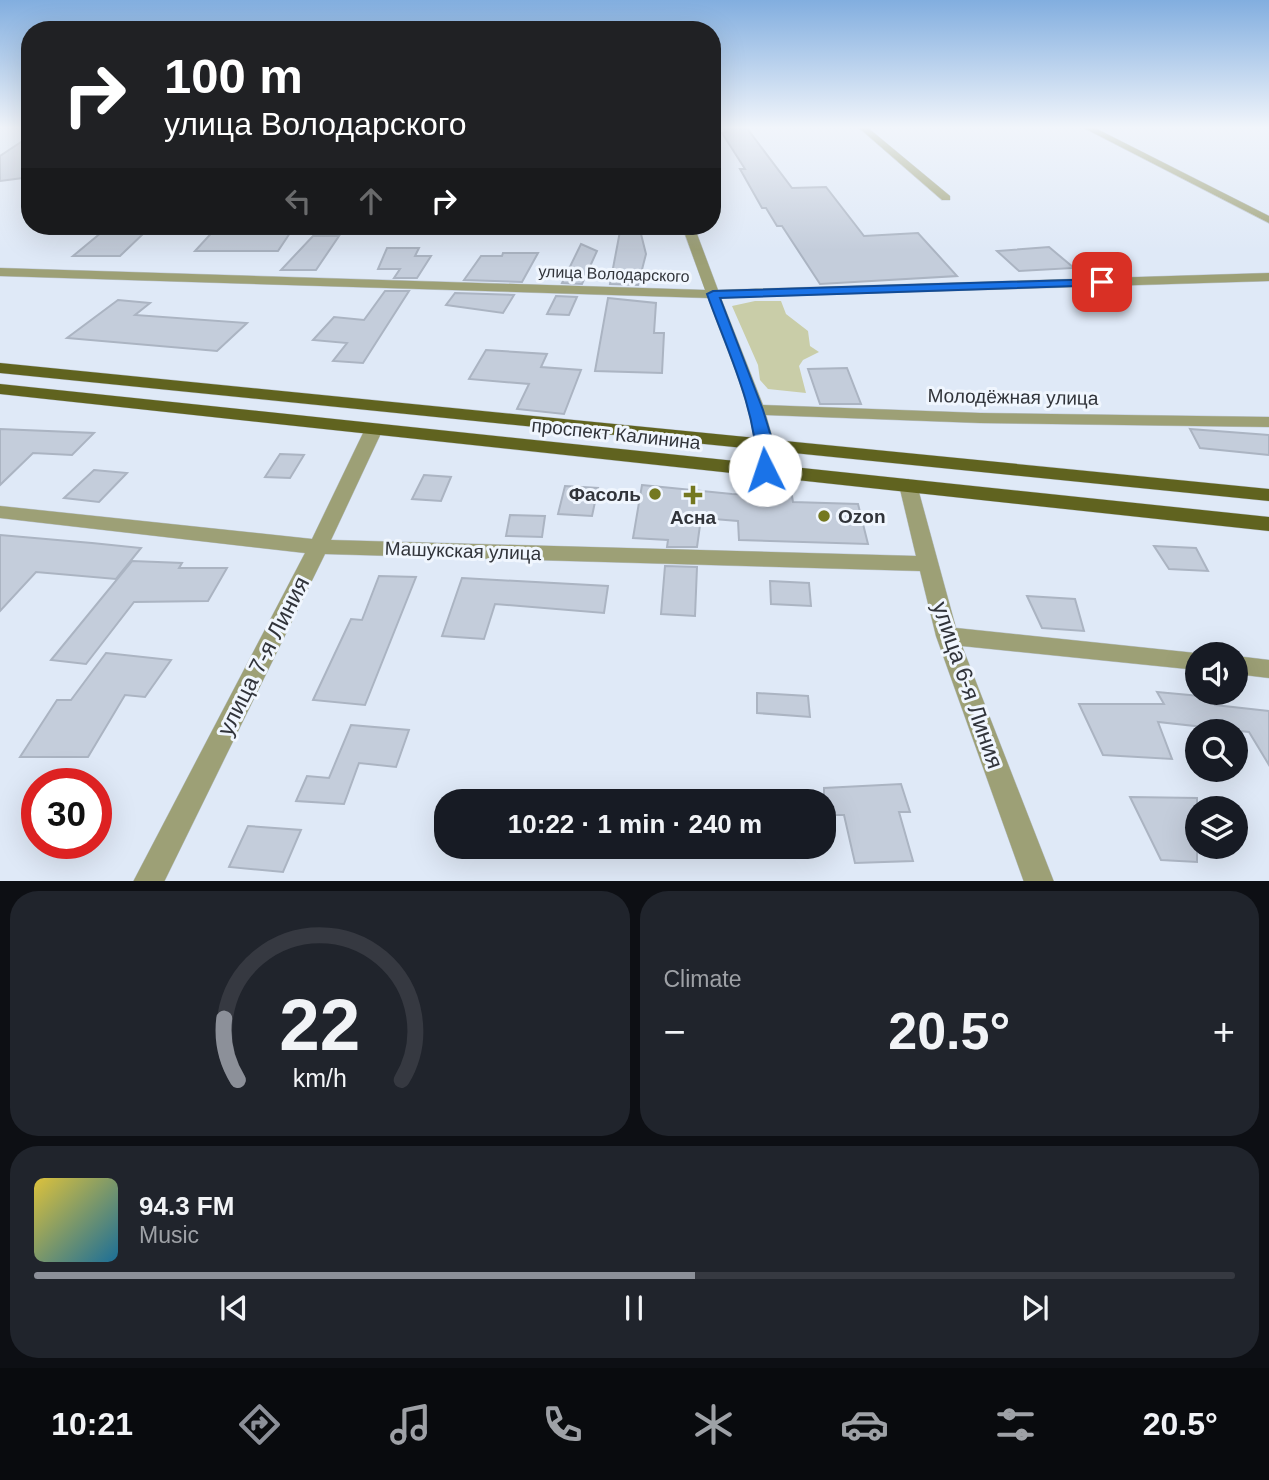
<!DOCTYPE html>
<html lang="en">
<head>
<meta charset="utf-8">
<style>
	body { margin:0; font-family:Helvetica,sans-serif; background:#20242c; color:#f1f3f6; height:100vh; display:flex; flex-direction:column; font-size:26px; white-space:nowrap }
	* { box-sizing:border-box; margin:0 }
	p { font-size:23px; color:#9ea1a6 }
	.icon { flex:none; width:38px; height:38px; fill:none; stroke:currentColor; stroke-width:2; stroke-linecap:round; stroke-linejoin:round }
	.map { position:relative; height:881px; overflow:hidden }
	.sheet { display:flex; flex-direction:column; gap:10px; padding:10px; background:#0d0f14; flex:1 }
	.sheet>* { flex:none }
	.hud { position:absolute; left:21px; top:21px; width:700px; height:214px; border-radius:28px; box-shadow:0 7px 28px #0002; background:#202124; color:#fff; overflow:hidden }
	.tools { position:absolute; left:1185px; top:642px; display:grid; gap:14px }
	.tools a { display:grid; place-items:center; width:63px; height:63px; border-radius:50%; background:#171b24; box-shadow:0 7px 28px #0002; font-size:35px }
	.speed { position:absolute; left:21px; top:768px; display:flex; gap:14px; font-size:35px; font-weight:700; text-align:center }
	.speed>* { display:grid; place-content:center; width:91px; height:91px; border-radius:50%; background:#171b24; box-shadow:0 7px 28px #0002; line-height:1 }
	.speed .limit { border:10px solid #d22; background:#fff; color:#111 }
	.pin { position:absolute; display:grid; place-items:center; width:60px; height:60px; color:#fff; margin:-30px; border-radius:14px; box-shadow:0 4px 10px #0006 }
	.me { position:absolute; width:77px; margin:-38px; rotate:356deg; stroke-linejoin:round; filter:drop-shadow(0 0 5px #0008) }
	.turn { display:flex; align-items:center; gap:24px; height:147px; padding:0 28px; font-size:32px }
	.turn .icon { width:91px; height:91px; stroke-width:2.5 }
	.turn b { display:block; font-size:49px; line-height:60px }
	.lanes { display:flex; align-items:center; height:66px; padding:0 28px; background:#0003; justify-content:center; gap:35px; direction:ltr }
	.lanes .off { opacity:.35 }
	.big { font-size:52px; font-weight:600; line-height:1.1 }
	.sheet .widget { flex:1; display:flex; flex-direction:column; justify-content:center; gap:10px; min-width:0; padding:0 24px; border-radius:28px; background:#20242c }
	.sheet .dial { align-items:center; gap:0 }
	.dial svg { height:182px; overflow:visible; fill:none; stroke:#363941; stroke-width:7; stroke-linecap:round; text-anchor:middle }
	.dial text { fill:#f1f3f6; stroke:none }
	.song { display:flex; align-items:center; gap:21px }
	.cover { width:84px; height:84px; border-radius:10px; background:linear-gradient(135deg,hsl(50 70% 55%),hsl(200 70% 35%)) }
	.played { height:7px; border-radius:4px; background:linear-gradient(90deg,#8c9099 55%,#363941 55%) }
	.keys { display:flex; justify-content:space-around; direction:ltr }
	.heat { display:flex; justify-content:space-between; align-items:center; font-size:38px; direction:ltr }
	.sheet .tiles { flex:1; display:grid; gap:10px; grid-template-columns:1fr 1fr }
	.widget:last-child { grid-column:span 2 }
	.trip { position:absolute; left:434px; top:789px; width:402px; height:70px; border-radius:28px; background:#171b24; box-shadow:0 7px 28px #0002; font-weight:600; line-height:70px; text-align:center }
	.dock { display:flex; height:112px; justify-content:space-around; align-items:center; background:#090b0e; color:#9ea1a6 }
	.dock .icon { width:49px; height:49px }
	.dock .active { color:#8c9099 }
	.dock b { font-size:32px; color:#f1f3f6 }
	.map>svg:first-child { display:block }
	.green { fill:#c9cda8 }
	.building { fill:#c4cddb; stroke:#abb4c2; stroke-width:2 }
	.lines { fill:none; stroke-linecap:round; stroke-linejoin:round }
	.street-casing { stroke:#bcc5d1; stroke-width:1 }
	.primary-casing { stroke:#bcc5d1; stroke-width:1 }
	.street { fill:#9da076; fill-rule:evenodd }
	.primary { fill:#60631f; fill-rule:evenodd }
	.route { fill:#1a73e8; stroke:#114b97; stroke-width:2 }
	.poi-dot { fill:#747820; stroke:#f0f6fe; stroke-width:2.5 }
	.labels { text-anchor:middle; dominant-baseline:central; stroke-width:6; stroke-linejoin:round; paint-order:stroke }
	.far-street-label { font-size:16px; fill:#31343a; stroke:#f0f6fe }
	.street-label { font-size:19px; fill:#31343a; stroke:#f0f6fe }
	.poi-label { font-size:19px; font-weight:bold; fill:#31343a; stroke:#f0f6fe; text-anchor:end }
	.near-street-label { font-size:23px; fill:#31343a; stroke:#f0f6fe }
</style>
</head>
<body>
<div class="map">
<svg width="1269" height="882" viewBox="0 0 1269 882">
	<rect width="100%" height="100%" fill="#dfe9f7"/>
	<!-- green -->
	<path class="green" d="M755,301H781L786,314L808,331L810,346L819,352L803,360L799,366L806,393L768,389L760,380L758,365L732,306Z"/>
	<!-- building -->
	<g class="building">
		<path d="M723,127H746L792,188L826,187L864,236L918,233L957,276L820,284L782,226H777L766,208H762L740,169H745L722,133L726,132Z"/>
		<path d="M30,136V177L0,181V156Z"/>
		<path d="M621,226H639L646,254L638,285L610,284Z"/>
		<path d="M217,227H294L278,251H195Z"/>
		<path d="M102,232H145L120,256H73Z"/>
		<path d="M313,236H339L316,270H281Z"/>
		<path d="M581,244L597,251L582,284L562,283Z"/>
		<path d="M1049,247L1074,268L1019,271L997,251Z"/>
		<path d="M387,248H419L415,256H431L417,278H394L400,269H378Z"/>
		<path d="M503,253H538L522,282L464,280L481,256H502Z"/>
		<path d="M385,291H409L363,363L333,361L347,343L313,340L334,317L364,320Z"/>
		<path d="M455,293L514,295L503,313L446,305Z"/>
		<path d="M556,296L577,297L569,315L547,314Z"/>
		<path d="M608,298L656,303L654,333H664L662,373L595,371Z"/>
		<path d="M118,300L150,303L135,315L247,323L217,351L67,338Z"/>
		<path d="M486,350L547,354L541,367L581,370L564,414L517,409L529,384L469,379Z"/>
		<path d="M847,368L861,404H820L808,369Z"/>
		<path d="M0,429L94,433L72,455L33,453L0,485Z"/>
		<path d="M1190,429L1269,435V455L1200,448Z"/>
		<path d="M280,454L304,455L290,478L265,477Z"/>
		<path d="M94,470L127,473L99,502L64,498Z"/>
		<path d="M424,475L451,477L441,501L412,499Z"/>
		<path d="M642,485L732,494L792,496L793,502L858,504L868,544L739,540L738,521L701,518L697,547H667L668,540L633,538Z"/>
		<path d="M565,486L598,488L592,516L558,514Z"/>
		<path d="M510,515L545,516L542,537L506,536Z"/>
		<path d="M0,535L92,543L141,548L116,579L36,572L0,611Z"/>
		<path d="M1154,546L1196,548L1208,571L1169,569Z"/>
		<path d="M132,561L182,563L179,568H227L208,601L134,602L86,664L51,660Z"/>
		<path d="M665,566L697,567L695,616L661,614Z"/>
		<path d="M379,576L416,577L365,705L313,700L351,619L362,620Z"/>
		<path d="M462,578L608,586L604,613L495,604L484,639L442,636Z"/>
		<path d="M770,581L809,583L811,606L771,604Z"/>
		<path d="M1027,596L1075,599L1084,631L1042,628Z"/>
		<path d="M106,653L171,660L145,697L125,695L88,757H20L57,700H71Z"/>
		<path d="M1157,692L1211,697L1215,705L1269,711V765L1249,732L1158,722L1172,759L1103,755L1079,704H1164Z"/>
		<path d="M757,693L808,696L810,717L757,713Z"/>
		<path d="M351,725L409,730L396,767L359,763L344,804L296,801L307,776L329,778Z"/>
		<path d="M901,784L910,812H899L913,861L855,863L844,815H824V788Z"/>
		<path d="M1130,797L1197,798V862L1161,860Z"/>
		<path d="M248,826L301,830L283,872L229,867Z"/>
	</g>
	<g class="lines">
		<!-- street casing -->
		<g class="street-casing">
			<g id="street">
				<path d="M858,127H867L950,196V200H942Z"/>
				<path d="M1082,127H1093L1269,216V223Z"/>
				<path d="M682,226H694L718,290L1269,273V281L721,298L763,405L980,413L1269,417V427L980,423L766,415L774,443V470L765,476L756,470C757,411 727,353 708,298L0,276V268L705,290Z"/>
				<path d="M374,424L383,429L331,540L916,556L899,485L908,479L917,485L956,628L1205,654H1197V670L962,646L1054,882H1024L936,636L920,571L325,554L164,882H133L305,553L0,518V506L312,539L365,429Z"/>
				<path d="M1236,656L1269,660V678L1236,674Z"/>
			</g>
		</g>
		<!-- primary casing -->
		<g class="primary-casing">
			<g id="primary">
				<path d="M0,363L1269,489V501L0,373Z"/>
				<path d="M0,384L1269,517V531L0,394Z"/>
			</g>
		</g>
		<!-- street -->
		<use href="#street" class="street"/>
		<!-- primary -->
		<use href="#primary" class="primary"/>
	</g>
	<!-- sky -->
	<linearGradient id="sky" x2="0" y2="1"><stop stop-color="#82aedf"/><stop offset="0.51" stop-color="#f1f5fb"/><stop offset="1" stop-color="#f1f5fb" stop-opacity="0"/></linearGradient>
	<rect width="1269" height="250" fill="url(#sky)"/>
	<!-- route -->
	<path class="route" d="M1102,279L1106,280V285L720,298L763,410L773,443V470L765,475L757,470C757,410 727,350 707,294L713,291Z"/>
	<!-- markers -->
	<g class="poi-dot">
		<circle cx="655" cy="494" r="7"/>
		<path d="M689.5 484.5h7v7h7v7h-7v7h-7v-7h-7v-7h7z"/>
		<circle cx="824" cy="516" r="7"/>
	</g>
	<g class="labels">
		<!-- far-street labels -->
		<g class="far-street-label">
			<text transform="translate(614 274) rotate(2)">улица Володарского</text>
		</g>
		<!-- street labels -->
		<g class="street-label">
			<text transform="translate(1013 397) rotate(1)">Молодёжная улица</text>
			<text transform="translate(616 434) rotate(6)">проспект Калинина</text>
			<text transform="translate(463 551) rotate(2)">Машукская улица</text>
		</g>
		<!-- poi labels -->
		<g class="poi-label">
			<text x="641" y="494">Фасоль</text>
			<text x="838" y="516" text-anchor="start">Ozon</text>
			<text x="693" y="517" text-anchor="middle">Асна</text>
		</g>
		<!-- near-street labels -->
		<g class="near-street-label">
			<text transform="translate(263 656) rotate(-63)">улица 7-я Линия</text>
			<text transform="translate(968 685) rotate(71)">улица 6-я Линия</text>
		</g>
	</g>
</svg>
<div class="tools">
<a><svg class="icon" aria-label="sound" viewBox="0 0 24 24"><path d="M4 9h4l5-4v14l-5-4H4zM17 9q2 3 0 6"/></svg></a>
<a><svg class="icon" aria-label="search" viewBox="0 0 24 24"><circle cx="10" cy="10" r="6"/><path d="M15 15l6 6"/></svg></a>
<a><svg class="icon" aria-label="layers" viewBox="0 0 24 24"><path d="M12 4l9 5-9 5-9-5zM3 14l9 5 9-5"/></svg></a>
</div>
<div class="speed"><div class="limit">30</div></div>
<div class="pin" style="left:1102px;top:282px;background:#d93025"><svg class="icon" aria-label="arrive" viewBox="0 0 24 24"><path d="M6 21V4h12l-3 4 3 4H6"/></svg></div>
<svg class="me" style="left:765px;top:470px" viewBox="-20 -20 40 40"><circle r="19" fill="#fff"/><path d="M0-13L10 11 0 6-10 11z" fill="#1a73e8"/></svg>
<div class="trip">10:22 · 1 min · 240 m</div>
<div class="hud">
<div class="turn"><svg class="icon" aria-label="right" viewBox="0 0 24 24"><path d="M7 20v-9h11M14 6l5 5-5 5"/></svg><div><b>100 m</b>улица Володарского</div></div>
<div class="lanes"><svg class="icon off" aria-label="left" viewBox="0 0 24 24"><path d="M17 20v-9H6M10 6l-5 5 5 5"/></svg><svg class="icon off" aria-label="ahead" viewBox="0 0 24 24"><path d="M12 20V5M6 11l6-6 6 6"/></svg><svg class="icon" aria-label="right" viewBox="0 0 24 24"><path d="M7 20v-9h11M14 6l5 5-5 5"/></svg></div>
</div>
</div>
<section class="sheet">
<div class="tiles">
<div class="widget dial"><svg viewBox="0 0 100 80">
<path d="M14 69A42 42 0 1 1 86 69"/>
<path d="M14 69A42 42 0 0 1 8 42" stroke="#8c9099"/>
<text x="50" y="56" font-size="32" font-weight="700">22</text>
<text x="50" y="72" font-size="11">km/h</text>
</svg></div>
<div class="widget"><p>Climate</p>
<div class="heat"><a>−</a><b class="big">20.5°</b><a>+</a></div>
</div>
<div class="widget">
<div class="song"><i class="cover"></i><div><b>94.3 FM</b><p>Music</p></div></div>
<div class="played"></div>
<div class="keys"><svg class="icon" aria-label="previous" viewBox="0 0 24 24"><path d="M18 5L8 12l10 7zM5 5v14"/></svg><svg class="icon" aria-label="pause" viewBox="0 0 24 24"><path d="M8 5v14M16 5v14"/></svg><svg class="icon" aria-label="next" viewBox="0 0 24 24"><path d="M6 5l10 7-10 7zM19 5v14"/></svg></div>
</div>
</div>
</section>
<nav class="dock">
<b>10:21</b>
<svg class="icon active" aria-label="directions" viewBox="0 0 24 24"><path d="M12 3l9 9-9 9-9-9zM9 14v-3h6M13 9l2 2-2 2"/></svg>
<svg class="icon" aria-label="music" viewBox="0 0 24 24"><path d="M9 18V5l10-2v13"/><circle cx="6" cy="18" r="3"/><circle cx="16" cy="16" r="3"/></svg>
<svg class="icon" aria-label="phone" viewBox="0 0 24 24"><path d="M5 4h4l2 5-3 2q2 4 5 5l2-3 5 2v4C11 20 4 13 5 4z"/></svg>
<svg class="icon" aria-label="climate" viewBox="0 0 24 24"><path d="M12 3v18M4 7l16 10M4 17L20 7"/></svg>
<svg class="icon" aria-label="car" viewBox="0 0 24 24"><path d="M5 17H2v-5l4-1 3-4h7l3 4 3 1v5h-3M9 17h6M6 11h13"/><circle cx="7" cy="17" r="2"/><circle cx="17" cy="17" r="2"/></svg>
<svg class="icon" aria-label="filters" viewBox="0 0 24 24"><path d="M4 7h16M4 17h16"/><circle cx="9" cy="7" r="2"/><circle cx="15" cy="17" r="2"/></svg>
<b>20.5°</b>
</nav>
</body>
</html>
